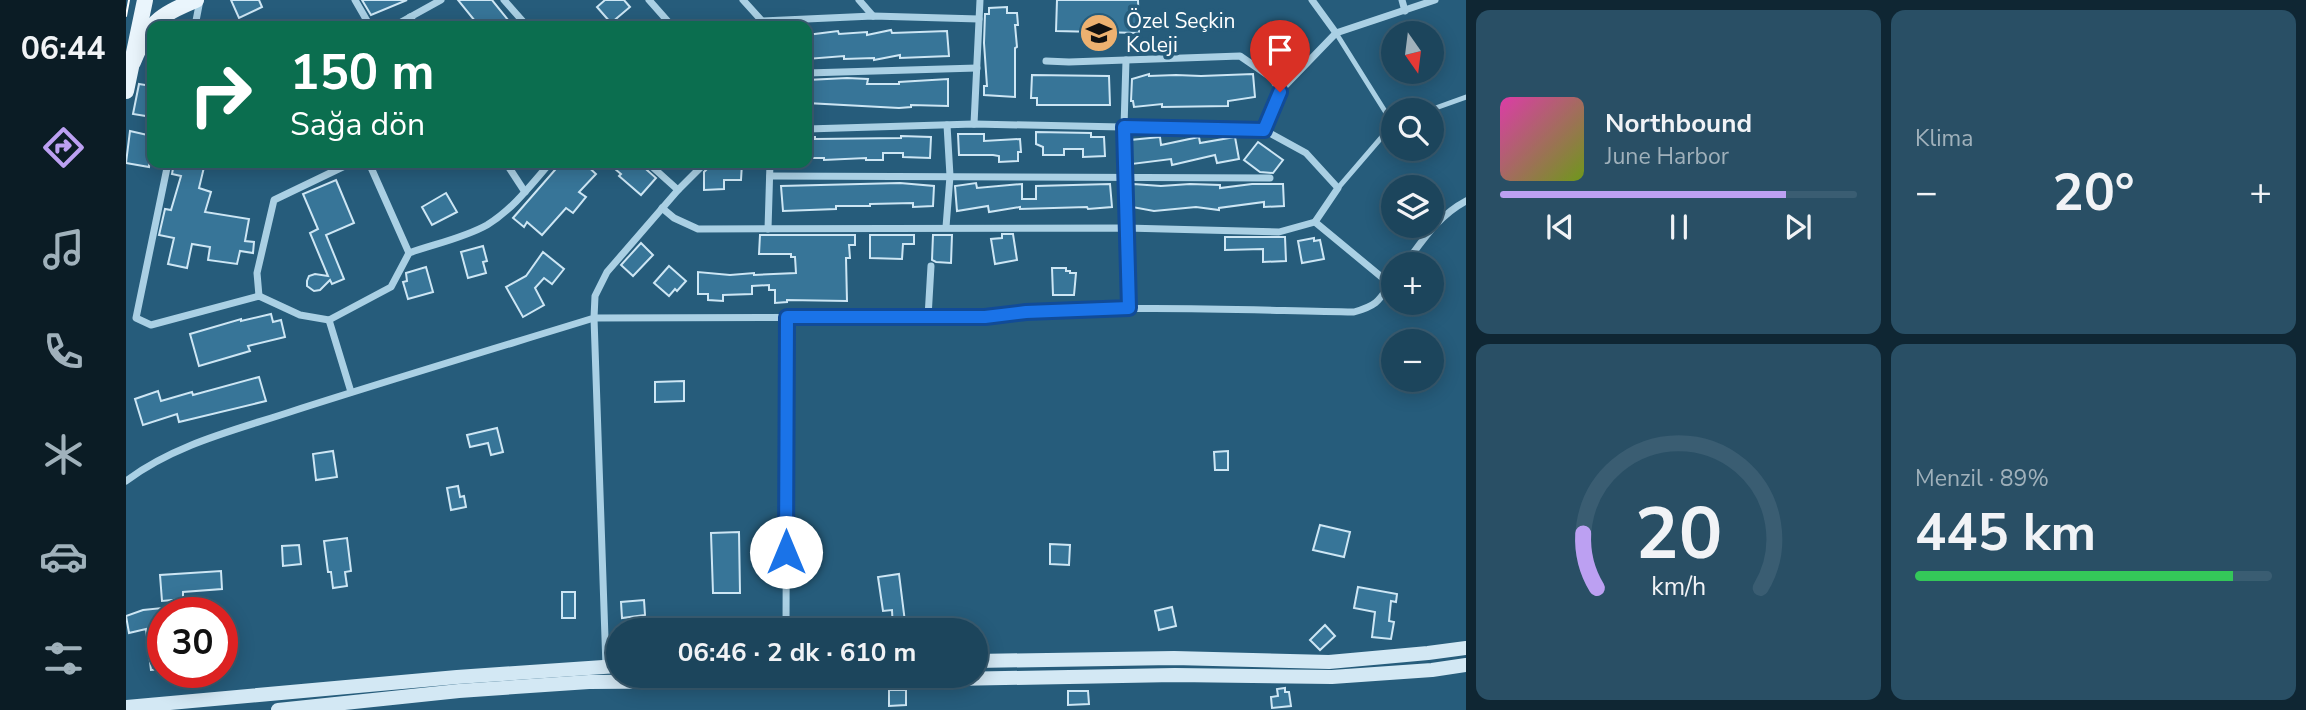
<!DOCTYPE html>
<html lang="tr">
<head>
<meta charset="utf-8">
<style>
	body { margin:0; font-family:"Nunito Sans",sans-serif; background:#294f65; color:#f1f3f6; height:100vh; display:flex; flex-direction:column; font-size:26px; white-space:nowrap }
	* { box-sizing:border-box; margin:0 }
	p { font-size:23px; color:#a0b1bb }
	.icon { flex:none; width:38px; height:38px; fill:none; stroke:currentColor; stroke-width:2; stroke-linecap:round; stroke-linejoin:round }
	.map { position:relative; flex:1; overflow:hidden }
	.sheet { display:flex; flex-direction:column; gap:10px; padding:10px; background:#0f2633; width:840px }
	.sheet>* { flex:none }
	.top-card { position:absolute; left:21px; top:21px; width:665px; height:147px; border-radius:14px; box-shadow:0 4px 18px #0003,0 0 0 2px #3a5d72; background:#0b6e4f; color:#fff; overflow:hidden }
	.needle { width:46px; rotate:166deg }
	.buttons { position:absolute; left:1255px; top:21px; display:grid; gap:14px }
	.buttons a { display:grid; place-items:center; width:63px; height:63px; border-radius:50%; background:#1c455c; box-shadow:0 4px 18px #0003,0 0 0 2px #3a5d72; font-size:35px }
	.speed { position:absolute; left:21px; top:597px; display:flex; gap:14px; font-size:35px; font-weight:700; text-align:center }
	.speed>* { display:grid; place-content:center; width:91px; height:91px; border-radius:50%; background:#1c455c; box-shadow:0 4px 18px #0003,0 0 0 2px #3a5d72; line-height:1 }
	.speed .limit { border:10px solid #d22; background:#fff; color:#111 }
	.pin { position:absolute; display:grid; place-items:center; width:60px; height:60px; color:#fff; margin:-72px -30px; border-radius:50% 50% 50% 0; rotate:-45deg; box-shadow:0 0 7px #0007 }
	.pin .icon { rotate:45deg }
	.me { position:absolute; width:77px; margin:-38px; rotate:0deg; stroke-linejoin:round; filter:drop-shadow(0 0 5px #0008) }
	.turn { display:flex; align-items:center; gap:24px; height:147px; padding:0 28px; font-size:32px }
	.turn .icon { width:91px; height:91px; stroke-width:2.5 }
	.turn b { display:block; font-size:49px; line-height:60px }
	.big { font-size:52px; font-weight:700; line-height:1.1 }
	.sheet .widget { flex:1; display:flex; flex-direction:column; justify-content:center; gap:10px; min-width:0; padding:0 24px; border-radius:14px; background:#294f65 }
	.sheet .dial { align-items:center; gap:0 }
	.dial svg { height:182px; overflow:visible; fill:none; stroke:#3a5d72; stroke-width:7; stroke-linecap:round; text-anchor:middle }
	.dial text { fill:#f1f3f6; stroke:none }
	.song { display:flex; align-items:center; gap:21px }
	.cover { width:84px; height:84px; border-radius:10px; background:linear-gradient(135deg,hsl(320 70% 55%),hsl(80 70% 35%)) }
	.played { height:7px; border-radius:4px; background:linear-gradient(90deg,#bca0f2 80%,#3a5d72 80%) }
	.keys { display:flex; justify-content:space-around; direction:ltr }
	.heat { display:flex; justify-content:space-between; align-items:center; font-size:38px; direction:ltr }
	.charge { height:10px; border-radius:5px; background:linear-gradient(90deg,#34c759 89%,#3a5d72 0) }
	.sheet .tiles { flex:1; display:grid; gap:10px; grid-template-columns:repeat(2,1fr) }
	.trip { position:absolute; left:480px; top:618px; width:382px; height:70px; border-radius:35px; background:#1c455c; box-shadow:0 4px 18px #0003,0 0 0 2px #3a5d72; font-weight:700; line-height:70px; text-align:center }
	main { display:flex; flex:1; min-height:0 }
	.tab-bar { display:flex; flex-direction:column; width:126px; justify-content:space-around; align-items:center; background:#0b1c25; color:#a0b1bb }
	.tab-bar .icon { width:49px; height:49px }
	.tab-bar .on { color:#bca0f2 }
	.tab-bar b { font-size:32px; color:#f1f3f6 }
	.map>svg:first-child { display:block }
	.building { fill:#377598; stroke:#cde6f4; stroke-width:2 }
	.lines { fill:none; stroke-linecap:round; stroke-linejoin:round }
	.service { stroke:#aad0e4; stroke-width:5 }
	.minor { stroke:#aad0e4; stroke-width:7 }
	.secondary { stroke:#d3e8f4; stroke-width:14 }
	.primary { stroke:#eaf5fc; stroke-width:16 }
	.tram { stroke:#fff; stroke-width:2 }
	.route-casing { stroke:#114b97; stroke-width:18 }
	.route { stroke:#1a73e8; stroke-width:12 }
	.labels { text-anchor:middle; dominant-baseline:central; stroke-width:7; stroke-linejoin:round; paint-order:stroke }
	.poi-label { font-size:21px; fill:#fff; stroke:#265c7b; text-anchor:start }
</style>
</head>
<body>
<main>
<nav class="tab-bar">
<b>06:44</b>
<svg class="icon on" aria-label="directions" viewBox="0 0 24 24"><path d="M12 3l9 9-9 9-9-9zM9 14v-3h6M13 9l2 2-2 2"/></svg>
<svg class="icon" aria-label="music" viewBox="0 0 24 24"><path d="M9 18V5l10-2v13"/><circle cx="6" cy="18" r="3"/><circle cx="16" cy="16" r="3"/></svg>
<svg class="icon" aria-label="phone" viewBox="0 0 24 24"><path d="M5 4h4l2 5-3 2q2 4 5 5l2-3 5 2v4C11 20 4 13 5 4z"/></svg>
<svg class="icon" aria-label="climate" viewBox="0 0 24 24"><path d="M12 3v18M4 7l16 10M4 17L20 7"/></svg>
<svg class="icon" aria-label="car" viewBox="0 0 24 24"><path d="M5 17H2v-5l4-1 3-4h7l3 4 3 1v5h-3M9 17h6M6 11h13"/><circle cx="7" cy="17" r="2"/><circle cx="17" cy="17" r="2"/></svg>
<svg class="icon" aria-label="filters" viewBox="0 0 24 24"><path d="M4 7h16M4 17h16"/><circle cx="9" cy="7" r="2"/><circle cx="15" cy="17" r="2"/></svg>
</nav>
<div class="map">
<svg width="1340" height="710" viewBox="0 0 1340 710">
	<rect width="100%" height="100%" fill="#265c7b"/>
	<!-- building -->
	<g class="building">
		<path d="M105,0H133L136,7L113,18Z"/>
		<path d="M236,0H281L245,15Z"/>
		<path d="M332,0H366L387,26H353Z"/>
		<path d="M479,0H498L504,7L485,23L471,7Z"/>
		<path d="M931,0H1012L1013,33L930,31Z"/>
		<path d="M881,7V13H891L892,25H889L891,47L889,48V97L858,95V86H861L858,43L859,14H863V8Z"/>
		<path d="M765,30L766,33L821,31L823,56L774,58V55L748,60V58L718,59V56L681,59V35L712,31L713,34L741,32V35Z"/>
		<path d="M1023,74V76L1050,75L1075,76L1127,74L1129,97L1102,101V106L1036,107V104L1008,107L1007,101H1005L1006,79Z"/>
		<path d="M906,75L983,76L984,105H911V98H905Z"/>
		<path d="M721,78L742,79L741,84H773V82L822,79V106L785,105V107L773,108L681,103V80Z"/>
		<path d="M13,84L26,86V117L7,114Z"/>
		<path d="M4,131L26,136L23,167L0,163Z"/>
		<path d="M910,132L965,133V137H978L979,156L957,157V149H938V155H917V147L910,144Z"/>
		<path d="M832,134H858V141L894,139L895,152H892V161L873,162V156L867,155H833Z"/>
		<path d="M775,136L805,137L804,158L777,157V153H757V160H740V158L698,160V158H681V137H689V139L775,138Z"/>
		<path d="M1034,137L1035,145L1073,137L1074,143L1109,137L1113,159L1091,163L1089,155L1046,165L1045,159L1006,164L1004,140Z"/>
		<path d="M1132,142L1157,160L1147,173L1134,172L1118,160Z"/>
		<path d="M48,163H79L73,188L85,192L79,212L123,219L119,241L128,242L127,253L114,251L111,264L82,260L84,247L66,244L61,268L42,264L48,238L33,235L39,209L45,210L55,176L46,174Z"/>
		<path d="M435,163H458L470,174L453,192L460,197L447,213L440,208L416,235L401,222L398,227L387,218Z"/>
		<path d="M482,163H513L530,178L515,195L493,176L495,174Z"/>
		<path d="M602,163H616L615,180H598V189L578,190V172L583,167H602Z"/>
		<path d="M210,180L228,223L200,235L218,279L206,284L204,280L194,290L188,291L181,286V281L183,276L189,274L202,276L184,233L192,229L177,194Z"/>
		<path d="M774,183L808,186L807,206L787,207V203L744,204V206H710V209L657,211L655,186Z"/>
		<path d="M850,183L851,188L896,184V199H910V186L984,184L986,207L962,209L961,207L894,209V207L863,212L862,206L831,211L829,186Z"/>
		<path d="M1007,184L1035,186L1064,184L1094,185V188L1126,184H1157L1158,206L1138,207V202L1093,208V210L1070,207L1028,211L1006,207Z"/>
		<path d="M320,193L331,212L306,225L296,207Z"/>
		<path d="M876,234H887L891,260L869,264L865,239L876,238Z"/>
		<path d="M634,235H729V245H723L724,258H720L721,301L661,300V302L649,303V290H643V285L626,286V294L597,295V301L582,300V294H572V272L604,275L628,273V275L670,273L669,257H665V254H633Z"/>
		<path d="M744,235H788V244H777L776,259L744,258Z"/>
		<path d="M807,235H826L825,263L810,262L806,260Z"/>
		<path d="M1099,237H1159L1160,261L1137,262V249L1099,250Z"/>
		<path d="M1188,238V241L1194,240L1198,259L1176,263L1172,241Z"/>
		<path d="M515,243L527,255L507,276L495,265Z"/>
		<path d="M357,246L361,261L357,262L360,273L342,278L335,252Z"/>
		<path d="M417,252L438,269L426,284L418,278L409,288L418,305L397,317L380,287L400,276Z"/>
		<path d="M543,266L560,281L551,291L549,289L543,296L528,283Z"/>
		<path d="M300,267L307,292L282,299L277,282L281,281L280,273Z"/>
		<path d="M926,268H940V271H944V273H950L948,295H927Z"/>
		<path d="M145,314L147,322L155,320L159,337L122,346L124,351L73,366L64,334L115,319V321Z"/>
		<path d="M133,377L140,401L53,422L51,414L17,425L9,399L32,391L35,401L66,392L67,395Z"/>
		<path d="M558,381V401L529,402V382Z"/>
		<path d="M371,428L377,452L365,455L362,443L344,447L341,435Z"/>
		<path d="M207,451L211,477L190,480L187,454Z"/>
		<path d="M1102,451V470H1089L1088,452Z"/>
		<path d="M332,486L334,497L338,496L340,507L325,510L321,488Z"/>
		<path d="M1194,525L1224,532L1218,557L1187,550Z"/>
		<path d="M613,532L614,593H587L585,533Z"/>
		<path d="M221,538L225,571L219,572L221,586L207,588L205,572H202L198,541Z"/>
		<path d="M924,544L944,545L943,565L924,564Z"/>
		<path d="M173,545L175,564L157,566L156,546Z"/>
		<path d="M95,571L96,589L57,592V599L36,601L34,575Z"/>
		<path d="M773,574L780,630H767L766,610L757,611L752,577Z"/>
		<path d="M1232,587L1271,594L1270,602L1265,601L1263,621L1268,622L1265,639L1246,637L1249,612L1228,608Z"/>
		<rect x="436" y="592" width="13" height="26"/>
		<path d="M518,600L519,615L496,618L495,602Z"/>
		<path d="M1046,607L1050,626L1033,630L1029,611Z"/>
		<path d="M36,608L37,669L25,670L20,629L3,633L0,616L17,610Z"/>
		<path d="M1199,625L1209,636L1194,650L1184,640Z"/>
		<path d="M1159,688V692H1163L1165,706L1146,708L1145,697L1152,696L1151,689Z"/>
		<path d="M763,690H780V705L763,706Z"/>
		<path d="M942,691H962L963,704L942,705Z"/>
	</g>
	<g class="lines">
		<!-- service -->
		<g class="service">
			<path d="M1210,33L1267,124"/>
			<path d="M1304,110L1340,97"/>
			<path d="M1212,188L1267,124"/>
		</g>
		<!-- minor -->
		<g class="minor">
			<path d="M229,0L244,26"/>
			<path d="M378,0L401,26"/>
			<path d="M523,0L546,26"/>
			<path d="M617,0L636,21"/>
			<path d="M733,0L747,16"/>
			<path d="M1186,0L1210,33L1309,0"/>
			<path d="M1276,0L1279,11"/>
			<path d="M284,17L290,26"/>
			<path d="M69,26L74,0"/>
			<path d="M268,26L315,0"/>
			<path d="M623,26L636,21L747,16L853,19"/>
			<path d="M1000,60L998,127L1003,308"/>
			<path d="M920,61L943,62L1114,56L1146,78L1154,91L1138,130"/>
			<path d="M681,73L851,68"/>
			<path d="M1154,91L1210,33"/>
			<path d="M848,124L854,0"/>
			<path d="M42,163L10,318L25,325L133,296L174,315L203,320L265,287L283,253C308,244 338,238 361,225C386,210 405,185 424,163"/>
			<path d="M243,163L283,253"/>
			<path d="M380,163L399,192"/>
			<path d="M522,163L552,190"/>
			<path d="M644,176L1144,178"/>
			<path d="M536,208L548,218L572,229L1000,228L1153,232L1189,222L1212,188L1180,153L1138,130L848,124L681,129"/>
			<path d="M1189,222L1264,284"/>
			<path d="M820,227L824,176L821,125"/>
			<path d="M642,229L644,163"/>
			<path d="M1279,264C1297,240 1313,215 1340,201"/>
			<path d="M133,296L131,273L148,200L225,163"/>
			<path d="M802,317L805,266"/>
			<path d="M203,320L225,392"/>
			<path d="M0,481C49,444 110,430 167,411C267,379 367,349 468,318L469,296L481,272L552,190L579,163"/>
			<path d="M660,630L661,317"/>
			<path d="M480,667L468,318L859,317C982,303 1106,310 1228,312C1253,305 1253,300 1267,280"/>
		</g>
		<!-- secondary -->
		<g class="secondary">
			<path d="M849,661L1048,658L1203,662L1302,653L1340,648"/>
			<path d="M0,707L331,677L492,666"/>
			<path d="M152,710L333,691L463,682L773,680L1049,675L1206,677L1306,670L1340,665"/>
		</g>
		<!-- primary -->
		<g class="primary">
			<path d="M7,62C24,22 30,17 70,0"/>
			<path d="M0,91L19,0"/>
		</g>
		<!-- tram -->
		<path class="tram" d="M0,16L3,0"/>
	</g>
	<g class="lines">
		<!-- route casing -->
		<g class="route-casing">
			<path id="route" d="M660,552L661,317H859L900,312L1003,308L998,127L1138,130L1154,92"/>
		</g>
		<!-- route -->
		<use href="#route" class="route"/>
	</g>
	<!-- icons -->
	<defs>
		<g id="school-disc" transform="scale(2.0125)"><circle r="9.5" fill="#edb170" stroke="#265c7b"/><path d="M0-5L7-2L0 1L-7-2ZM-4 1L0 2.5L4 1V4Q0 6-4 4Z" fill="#111"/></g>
	</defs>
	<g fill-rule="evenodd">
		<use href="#school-disc" x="973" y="33"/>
	</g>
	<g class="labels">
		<!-- poi labels -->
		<g class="poi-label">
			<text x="1000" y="21">Özel Seçkin<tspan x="1000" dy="24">Koleji</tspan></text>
		</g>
	</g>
</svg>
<div class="buttons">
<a><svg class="needle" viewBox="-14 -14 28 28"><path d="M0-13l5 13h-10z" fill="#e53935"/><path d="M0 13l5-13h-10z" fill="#a0b1bb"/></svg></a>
<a><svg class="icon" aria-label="search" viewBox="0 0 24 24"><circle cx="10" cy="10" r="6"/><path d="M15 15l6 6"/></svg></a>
<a><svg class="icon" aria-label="layers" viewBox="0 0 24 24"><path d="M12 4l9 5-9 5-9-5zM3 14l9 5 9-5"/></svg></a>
<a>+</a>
<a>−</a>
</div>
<div class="speed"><div class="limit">30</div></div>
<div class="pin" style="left:1154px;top:92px;background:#d93025"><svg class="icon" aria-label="arrive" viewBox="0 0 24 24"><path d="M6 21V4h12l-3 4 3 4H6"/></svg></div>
<svg class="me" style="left:660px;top:552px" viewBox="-20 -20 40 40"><circle r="19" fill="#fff"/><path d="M0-13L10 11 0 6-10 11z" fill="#1a73e8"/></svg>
<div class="trip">06:46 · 2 dk · 610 m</div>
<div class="top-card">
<div class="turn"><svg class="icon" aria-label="right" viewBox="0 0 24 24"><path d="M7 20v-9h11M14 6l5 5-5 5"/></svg><div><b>150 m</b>Sağa dön</div></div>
</div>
</div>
<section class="sheet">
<div class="tiles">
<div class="widget">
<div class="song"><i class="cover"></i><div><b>Northbound</b><p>June Harbor</p></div></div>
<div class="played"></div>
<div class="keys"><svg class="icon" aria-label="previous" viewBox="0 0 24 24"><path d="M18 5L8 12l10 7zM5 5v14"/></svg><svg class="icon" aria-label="pause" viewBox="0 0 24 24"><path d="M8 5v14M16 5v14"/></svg><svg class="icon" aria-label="next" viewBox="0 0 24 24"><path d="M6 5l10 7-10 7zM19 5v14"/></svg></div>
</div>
<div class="widget"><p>Klima</p>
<div class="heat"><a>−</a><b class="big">20°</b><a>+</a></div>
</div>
<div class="widget dial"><svg viewBox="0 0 100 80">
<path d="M14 69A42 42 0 1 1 86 69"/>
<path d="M14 69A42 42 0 0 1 8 45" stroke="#bca0f2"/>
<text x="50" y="56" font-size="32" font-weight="700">20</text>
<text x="50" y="72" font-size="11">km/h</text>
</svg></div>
<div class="widget"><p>Menzil · 89%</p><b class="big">445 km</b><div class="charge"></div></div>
</div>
</section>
</main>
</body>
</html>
